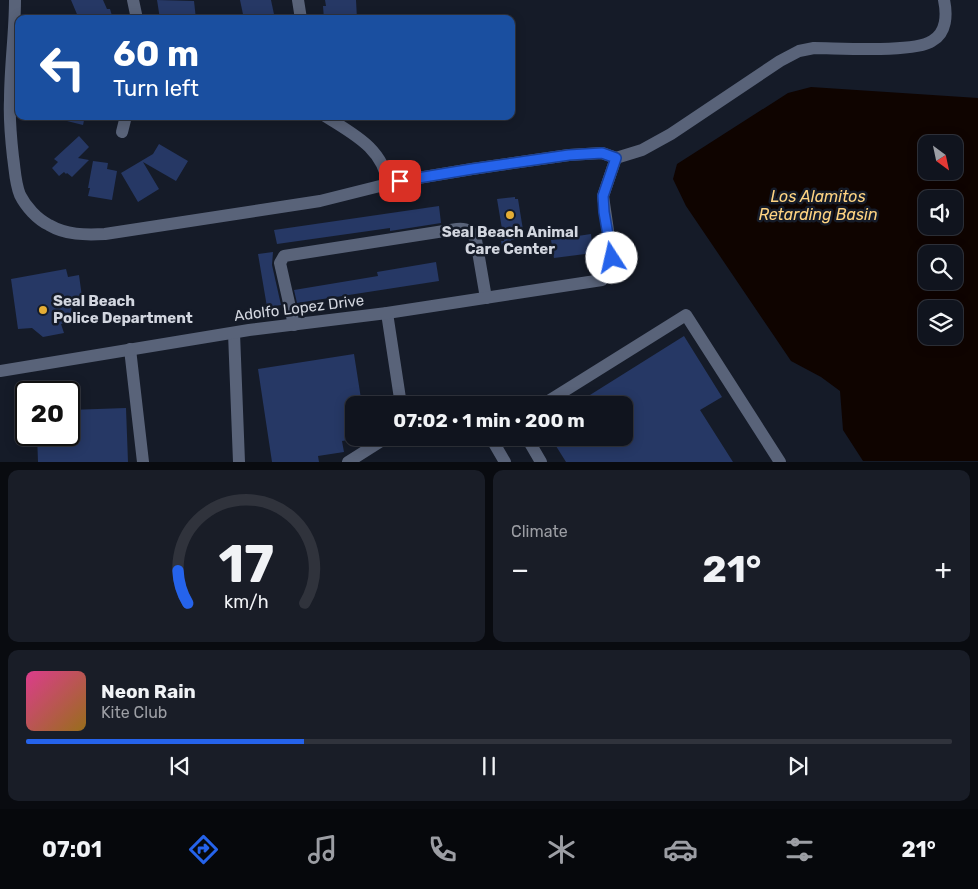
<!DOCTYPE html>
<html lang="en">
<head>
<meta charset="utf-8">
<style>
	body { margin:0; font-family:Rubik,sans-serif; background:#191d27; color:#f1f3f6; height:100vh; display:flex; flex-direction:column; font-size:19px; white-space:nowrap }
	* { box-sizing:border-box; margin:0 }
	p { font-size:16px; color:#9c9ea4 }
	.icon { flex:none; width:28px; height:28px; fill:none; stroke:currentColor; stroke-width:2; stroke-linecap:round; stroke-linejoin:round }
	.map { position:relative; height:462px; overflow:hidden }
	.details { display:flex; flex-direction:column; gap:8px; padding:8px; background:#090b10; flex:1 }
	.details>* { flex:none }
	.top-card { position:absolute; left:15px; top:15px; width:500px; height:105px; border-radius:10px; box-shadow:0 2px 12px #0003,0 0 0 1px #30333c; background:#1a4fa0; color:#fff; overflow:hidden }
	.needle { width:32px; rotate:147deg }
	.tools { position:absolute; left:918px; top:135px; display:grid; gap:10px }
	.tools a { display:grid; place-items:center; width:45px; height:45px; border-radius:10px; background:#10141e; box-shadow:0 2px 12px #0003,0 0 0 1px #30333c; font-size:25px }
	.speed { position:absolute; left:15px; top:381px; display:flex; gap:10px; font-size:25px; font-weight:700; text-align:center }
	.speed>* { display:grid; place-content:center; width:65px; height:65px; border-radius:50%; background:#10141e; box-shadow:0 2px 12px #0003,0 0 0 1px #30333c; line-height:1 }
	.speed .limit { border:2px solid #111; border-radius:8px; background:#fff; color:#111 }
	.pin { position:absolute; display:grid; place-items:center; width:42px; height:42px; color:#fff; margin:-21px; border-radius:10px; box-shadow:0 2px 8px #0006 }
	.me { position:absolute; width:55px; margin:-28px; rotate:350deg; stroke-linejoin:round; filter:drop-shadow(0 0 4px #0008) }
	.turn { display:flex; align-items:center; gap:18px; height:105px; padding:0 15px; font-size:22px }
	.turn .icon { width:65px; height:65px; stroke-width:2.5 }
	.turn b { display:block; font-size:35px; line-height:42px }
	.big { font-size:38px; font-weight:700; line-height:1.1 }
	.details .tile { flex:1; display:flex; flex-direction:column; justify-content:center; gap:8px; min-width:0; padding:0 18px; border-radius:10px; background:#191d27 }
	.details .dial { align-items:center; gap:0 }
	.dial svg { height:130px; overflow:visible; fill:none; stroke:#30333c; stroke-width:7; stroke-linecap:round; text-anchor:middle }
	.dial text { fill:#f1f3f6; stroke:none }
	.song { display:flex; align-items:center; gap:15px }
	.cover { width:60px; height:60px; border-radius:8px; background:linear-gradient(135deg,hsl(330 70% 55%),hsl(40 70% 35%)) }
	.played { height:5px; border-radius:2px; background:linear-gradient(90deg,#2563eb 30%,#30333c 30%) }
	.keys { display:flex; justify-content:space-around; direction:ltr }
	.heat { display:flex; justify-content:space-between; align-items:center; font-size:28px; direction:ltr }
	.details .tiles { flex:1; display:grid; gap:8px; grid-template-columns:1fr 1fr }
	.tile:last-child { grid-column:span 2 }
	.trip { position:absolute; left:345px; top:396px; width:288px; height:50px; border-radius:10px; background:#10141e; box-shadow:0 2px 12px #0003,0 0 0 1px #30333c; font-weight:700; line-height:50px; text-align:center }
	.tabs { display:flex; height:80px; justify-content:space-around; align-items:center; background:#06080c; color:#9c9ea4 }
	.tabs .icon { width:35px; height:35px }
	.tabs .current { color:#2563eb }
	.tabs b { font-size:22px; color:#f1f3f6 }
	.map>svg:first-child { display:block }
	.water { fill:#0f0400; fill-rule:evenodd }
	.building { fill:#263865 }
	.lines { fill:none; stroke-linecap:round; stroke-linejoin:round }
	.minor { stroke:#596379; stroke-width:12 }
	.route-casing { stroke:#184099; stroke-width:12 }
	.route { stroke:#2563eb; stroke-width:9 }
	.poi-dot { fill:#e5ad35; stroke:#151b28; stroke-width:2 }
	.labels { text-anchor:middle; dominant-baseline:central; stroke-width:5; stroke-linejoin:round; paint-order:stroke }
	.poi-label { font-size:15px; font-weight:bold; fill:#d2d6df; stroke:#151b28 }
	.street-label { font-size:15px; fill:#d2d6df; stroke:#151b28 }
	.water-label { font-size:16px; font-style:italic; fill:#fed382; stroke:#151b28 }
</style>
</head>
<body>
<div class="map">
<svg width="978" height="462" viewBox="0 0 978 462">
	<rect width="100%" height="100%" fill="#151b28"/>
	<!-- water -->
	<path class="water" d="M811,87L978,98V461H863L843,430L840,391L821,377L791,361L686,206L673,179L677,164L788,93ZM926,144H954V171H926ZM926,199H954V226H926ZM926,254H954V281H926ZM926,309H954V336H926Z"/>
	<!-- building -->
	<g class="building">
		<path d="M71,0H103L107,9H110L113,19H79Z"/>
		<path d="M157,0L194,1L196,19H160Z"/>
		<path d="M240,0H271L275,19H244Z"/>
		<path d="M325,0H356L357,19H324L323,6H326Z"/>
		<path d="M59,116H85L83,125L59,119Z"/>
		<path d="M79,136L89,147L78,158L89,160L72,177L67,173L66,174L64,172L59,176L52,168L58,162L54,159Z"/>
		<path d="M159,144L188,161L176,181L143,162L159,189L138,202L121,173L153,154Z"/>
		<path d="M93,161L108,163L107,169L117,171L112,200L88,196L90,188H88Z"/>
		<path d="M515,197V199H518L523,230L519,231L520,238L505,241L511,240L512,247L511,251L503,252L501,241H504L497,199Z"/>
		<path d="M439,206L441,223L390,231V228L277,244L274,230Z"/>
		<path d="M591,234L593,253L554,258L551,240Z"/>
		<path d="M273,252L272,265L281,305L267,307L258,254Z"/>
		<path d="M436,262L439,281L297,303L294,290L378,276L377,272Z"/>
		<path d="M66,269L68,277L79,275L82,297L70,299L73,321L61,324L64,333L43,337L32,328L18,329L11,279Z"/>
		<path d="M684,336L722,397L700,410L733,462H566L551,438H624V405H574Z"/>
		<path d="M354,354L362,405H354V439L342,441L344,452L318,456L319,462H272L258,369Z"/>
		<path d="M126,408L128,462H38L37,435H69V410Z"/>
	</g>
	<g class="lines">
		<!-- minor -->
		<g class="minor">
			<path d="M15,0C15,33 10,66 10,100C9,119 11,139 13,157C15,170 15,183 20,195C26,207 37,219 49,225C66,235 85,235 105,234L320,201L400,181L472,169L569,155L602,153L616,158L642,150L671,134L780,61L799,51L814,48C839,48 914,53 932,41C947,33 947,14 944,0"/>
			<path d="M133,0L137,19"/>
			<path d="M298,0L301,19"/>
			<path d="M325,116C353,134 383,148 388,184"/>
			<path d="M122,132L126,116"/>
			<path d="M387,313L401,405"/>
			<path d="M294,325L280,263L284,256L457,229C467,228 472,231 476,240L486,298"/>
			<path d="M234,333L239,462"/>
			<path d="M130,349L143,462"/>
			<path d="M0,371L249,330L387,313L602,280L612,258L603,196L616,158"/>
			<path d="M542,405L686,315L780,462"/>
			<path d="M491,438L505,462"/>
			<path d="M527,438L541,462"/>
			<path d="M348,462L386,438"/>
		</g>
	</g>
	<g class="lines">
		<!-- route casing -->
		<g class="route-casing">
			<path id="route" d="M400,181L472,169L569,155L602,153L616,158L603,196L604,212L612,258"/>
		</g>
		<!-- route -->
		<use href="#route" class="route"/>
	</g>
	<!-- markers -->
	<g class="poi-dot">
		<circle cx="510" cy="215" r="5"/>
		<circle cx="43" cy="310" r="5"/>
	</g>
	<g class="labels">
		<!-- poi labels -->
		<g class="poi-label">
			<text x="510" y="232">Seal Beach Animal<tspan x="510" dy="17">Care Center</tspan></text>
			<text x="53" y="301" text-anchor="start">Seal Beach<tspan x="53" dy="17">Police Department</tspan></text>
		</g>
		<!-- street labels -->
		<g class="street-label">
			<text transform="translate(299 308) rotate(-7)">Adolfo Lopez Drive</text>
		</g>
		<!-- water labels -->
		<g class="water-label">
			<text x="818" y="196">Los Alamitos<tspan x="818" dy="18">Retarding Basin</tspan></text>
		</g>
	</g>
</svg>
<div class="tools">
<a><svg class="needle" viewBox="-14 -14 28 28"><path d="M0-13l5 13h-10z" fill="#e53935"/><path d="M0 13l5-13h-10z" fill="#9c9ea4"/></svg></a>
<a><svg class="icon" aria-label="sound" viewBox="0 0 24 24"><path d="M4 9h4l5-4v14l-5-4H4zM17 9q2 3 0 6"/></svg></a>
<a><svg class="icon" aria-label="search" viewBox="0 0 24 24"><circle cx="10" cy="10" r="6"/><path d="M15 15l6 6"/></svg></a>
<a><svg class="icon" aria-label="layers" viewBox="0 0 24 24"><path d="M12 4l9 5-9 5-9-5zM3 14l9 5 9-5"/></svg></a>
</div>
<div class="speed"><div class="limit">20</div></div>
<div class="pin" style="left:400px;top:181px;background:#d93025"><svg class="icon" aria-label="arrive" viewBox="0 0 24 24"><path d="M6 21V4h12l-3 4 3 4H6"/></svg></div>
<svg class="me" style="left:612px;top:258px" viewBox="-20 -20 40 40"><circle r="19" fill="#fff"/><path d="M0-13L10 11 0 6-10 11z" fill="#2563eb"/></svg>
<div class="trip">07:02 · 1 min · 200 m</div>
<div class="top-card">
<div class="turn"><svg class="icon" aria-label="left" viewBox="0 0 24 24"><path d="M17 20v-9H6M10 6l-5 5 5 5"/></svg><div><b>60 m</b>Turn left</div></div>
</div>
</div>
<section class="details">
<div class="tiles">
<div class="tile dial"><svg viewBox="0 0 100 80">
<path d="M14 69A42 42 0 1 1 86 69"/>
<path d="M14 69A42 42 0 0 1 8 49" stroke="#2563eb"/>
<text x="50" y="56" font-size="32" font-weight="700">17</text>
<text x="50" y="72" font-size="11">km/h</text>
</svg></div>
<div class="tile"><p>Climate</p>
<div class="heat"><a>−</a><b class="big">21°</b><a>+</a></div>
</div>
<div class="tile">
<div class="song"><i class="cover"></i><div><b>Neon Rain</b><p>Kite Club</p></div></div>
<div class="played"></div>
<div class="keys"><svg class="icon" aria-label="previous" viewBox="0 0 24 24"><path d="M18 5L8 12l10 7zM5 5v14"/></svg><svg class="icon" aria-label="pause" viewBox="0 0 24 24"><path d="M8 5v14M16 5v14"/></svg><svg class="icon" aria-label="next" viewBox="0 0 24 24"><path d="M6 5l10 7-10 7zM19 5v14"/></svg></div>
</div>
</div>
</section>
<nav class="tabs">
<b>07:01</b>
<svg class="icon current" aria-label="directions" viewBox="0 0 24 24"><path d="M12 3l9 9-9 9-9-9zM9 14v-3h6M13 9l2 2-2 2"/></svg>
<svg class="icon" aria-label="music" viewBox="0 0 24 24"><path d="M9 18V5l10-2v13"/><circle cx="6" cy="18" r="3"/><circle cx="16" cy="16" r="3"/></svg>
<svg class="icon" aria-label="phone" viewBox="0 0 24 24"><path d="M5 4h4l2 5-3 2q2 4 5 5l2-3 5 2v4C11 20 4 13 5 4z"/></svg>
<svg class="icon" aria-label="climate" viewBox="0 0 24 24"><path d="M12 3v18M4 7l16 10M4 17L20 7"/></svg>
<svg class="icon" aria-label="car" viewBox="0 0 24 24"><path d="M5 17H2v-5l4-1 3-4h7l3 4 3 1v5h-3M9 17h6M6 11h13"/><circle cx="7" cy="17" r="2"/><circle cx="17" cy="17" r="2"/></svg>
<svg class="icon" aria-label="filters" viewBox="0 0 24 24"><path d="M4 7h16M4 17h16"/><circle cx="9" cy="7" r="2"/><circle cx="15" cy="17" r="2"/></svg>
<b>21°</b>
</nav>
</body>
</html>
